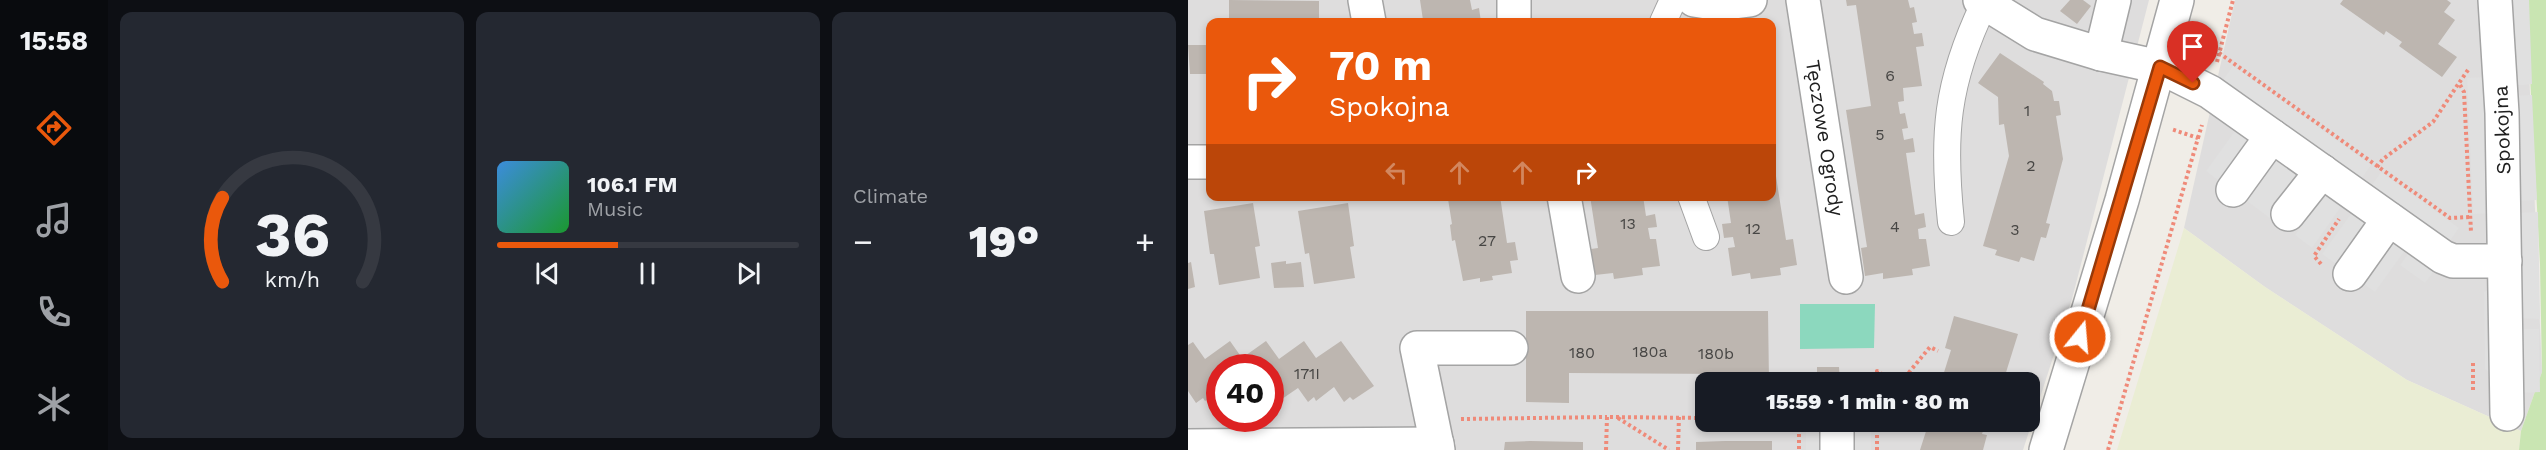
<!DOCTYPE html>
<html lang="en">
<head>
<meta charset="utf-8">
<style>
	body { margin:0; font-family:"Work Sans",sans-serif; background:#242831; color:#f1f3f6; height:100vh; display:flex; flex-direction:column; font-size:22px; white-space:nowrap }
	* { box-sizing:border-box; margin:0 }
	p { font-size:20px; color:#9ea1a6 }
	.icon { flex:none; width:33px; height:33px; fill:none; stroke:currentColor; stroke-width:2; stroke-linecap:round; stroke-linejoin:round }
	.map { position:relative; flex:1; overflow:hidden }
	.sheet { display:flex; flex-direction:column; gap:12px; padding:12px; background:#0d0f14; width:1080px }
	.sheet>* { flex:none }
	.banner { position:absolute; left:18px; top:18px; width:570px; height:183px; border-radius:12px; box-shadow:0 3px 9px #0003; background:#ea580c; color:#fff; overflow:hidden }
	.speed { position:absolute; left:18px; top:354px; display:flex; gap:12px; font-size:30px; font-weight:700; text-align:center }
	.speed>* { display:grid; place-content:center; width:78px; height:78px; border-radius:50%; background:#171b24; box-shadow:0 3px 9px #0003; line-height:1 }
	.speed .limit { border:9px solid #d22; background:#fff; color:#111 }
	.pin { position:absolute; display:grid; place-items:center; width:51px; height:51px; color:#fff; margin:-62px -26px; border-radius:50% 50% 50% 0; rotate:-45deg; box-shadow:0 0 6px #0007 }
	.pin .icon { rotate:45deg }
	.me { position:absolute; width:66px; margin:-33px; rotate:17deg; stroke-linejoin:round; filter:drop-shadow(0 0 4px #0008) }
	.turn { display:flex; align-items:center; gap:21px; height:126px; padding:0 24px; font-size:27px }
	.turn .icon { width:78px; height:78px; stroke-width:2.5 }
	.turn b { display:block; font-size:42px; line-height:51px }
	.lanes { display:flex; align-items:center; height:57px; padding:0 24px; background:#0003; justify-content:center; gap:30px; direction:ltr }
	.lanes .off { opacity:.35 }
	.big { font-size:45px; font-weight:800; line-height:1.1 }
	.sheet .card { flex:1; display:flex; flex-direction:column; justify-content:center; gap:9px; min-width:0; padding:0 21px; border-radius:12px; background:#242831 }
	.sheet .dial { align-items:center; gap:0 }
	.dial svg { height:156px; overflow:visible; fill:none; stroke:#363941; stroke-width:7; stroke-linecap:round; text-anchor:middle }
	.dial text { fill:#f1f3f6; stroke:none }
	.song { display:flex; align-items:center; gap:18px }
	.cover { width:72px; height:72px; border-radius:9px; background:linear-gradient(135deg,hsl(210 70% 55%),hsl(130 70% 35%)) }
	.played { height:6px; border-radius:3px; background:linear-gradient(90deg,#ea580c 40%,#363941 40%) }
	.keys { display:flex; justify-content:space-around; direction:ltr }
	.heat { display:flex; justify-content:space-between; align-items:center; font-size:33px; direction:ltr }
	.sheet .tiles { flex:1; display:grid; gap:12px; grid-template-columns:repeat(3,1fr) }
	.trip { position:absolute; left:507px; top:372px; width:345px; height:60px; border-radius:12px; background:#171b24; box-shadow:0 3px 9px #0003; font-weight:800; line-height:60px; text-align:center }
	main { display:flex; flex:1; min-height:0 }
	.tab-bar { display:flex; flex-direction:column; width:108px; justify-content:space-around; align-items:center; background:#090b0e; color:#9ea1a6 }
	.tab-bar .icon { width:42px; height:42px }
	.tab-bar .current { color:#ea580c }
	.tab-bar b { font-size:27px; color:#f1f3f6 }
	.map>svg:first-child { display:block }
	.residential { fill:#dedddd; fill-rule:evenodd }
	.farmland { fill:#eaedd4 }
	.grass { fill:#c9e5b2 }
	.pitch { fill:#8cd8be }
	.parking { fill:#e0e0e0 }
	.building { fill:#bdb6b0 }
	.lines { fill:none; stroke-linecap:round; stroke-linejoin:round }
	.pedestrian-casing { stroke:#a4a4a4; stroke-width:28 }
	.minor-casing { stroke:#a4a4a4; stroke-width:36 }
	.tertiary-casing { stroke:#a4a4a4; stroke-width:36 }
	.path { stroke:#ef8a79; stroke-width:4; stroke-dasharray:3 3; stroke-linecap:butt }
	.pedestrian { stroke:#fff; stroke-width:26 }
	.minor { stroke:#fff; stroke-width:33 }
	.tertiary { stroke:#fff; stroke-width:33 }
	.route-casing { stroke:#983908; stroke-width:15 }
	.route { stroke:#ea580c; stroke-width:10 }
	.labels { text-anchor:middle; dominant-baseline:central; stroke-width:5; stroke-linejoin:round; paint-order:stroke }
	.number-label { font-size:16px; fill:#474644 }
	.street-label { font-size:20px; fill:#202020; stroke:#fff }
</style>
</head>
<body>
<main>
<nav class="tab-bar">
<b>15:58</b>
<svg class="icon current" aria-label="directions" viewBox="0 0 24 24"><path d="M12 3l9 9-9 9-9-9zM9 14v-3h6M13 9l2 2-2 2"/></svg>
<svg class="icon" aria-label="music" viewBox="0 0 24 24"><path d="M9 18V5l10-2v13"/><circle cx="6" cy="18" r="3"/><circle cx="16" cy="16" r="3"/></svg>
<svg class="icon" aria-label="phone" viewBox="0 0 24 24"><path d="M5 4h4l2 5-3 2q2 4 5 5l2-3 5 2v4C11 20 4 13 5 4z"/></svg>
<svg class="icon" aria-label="climate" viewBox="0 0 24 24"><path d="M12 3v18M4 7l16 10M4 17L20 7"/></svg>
</nav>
<section class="sheet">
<div class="tiles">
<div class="card dial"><svg viewBox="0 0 100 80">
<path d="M14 69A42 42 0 1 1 86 69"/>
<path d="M14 69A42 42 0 0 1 14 26" stroke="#ea580c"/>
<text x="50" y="56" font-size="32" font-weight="700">36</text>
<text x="50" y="72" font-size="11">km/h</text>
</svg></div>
<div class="card">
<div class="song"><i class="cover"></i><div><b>106.1 FM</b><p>Music</p></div></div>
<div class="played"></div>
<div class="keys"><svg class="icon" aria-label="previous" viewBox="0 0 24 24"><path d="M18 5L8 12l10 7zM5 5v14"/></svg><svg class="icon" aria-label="pause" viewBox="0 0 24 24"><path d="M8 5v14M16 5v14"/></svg><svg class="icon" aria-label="next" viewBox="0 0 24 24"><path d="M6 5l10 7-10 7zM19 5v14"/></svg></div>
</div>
<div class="card"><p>Climate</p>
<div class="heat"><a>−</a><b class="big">19°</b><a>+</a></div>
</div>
</div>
</section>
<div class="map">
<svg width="1358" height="450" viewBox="0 0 1358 450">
	<rect width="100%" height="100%" fill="#f0ede7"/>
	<!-- residential -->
	<g class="residential">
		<path d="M0,0H961L884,299L835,450H0ZM22,22H584V196H22ZM32,368H82V418H32ZM518,382H842V422H518Z"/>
		<path d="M1047,0H1338L1354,372L1333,431L1219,380L1077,287L996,228Z"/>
	</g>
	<!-- farmland -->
	<path class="farmland" d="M996,228L1077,287L1219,380L1333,431L1331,450H929Z"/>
	<!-- grass -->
	<path class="grass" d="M1338,0H1358V450H1331L1333,431L1354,372L1352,264Z"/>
	<!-- pitch -->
	<path class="pitch" d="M612,304H687L686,348L612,349Z"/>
	<!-- parking -->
	<g class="parking">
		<path d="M1319,0H1341L1344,84L1323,86Z"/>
		<path d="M1045,66L1183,165L1171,182L1033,83Z"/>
		<path d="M1300,77L1306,213L1285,214L1279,78Z"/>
		<path d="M1344,95L1349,200L1328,201L1323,96Z"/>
		<path d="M1049,128L1066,141L1035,184L1018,171Z"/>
		<path d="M1085,155L1119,179L1087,222L1054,197Z"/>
		<path d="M1193,172L1271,228L1259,245L1181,189Z"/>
		<path d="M1137,192L1155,204L1124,248L1107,235Z"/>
		<path d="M1165,211L1182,223L1151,266L1134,254Z"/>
		<path d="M1350,212L1352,319L1330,318L1328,213Z"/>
		<path d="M1201,237L1218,249L1187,292L1170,280Z"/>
		<path d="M1224,248L1250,266L1237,283L1212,265Z"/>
		<path d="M1305,285L1308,379L1297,369L1296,292Z"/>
		<path d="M1330,329H1351L1352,392L1330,393Z"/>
		<rect x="618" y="422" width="65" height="28"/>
	</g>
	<!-- building -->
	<g class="building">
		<path d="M41,0L131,1V22H41Z"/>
		<path d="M232,0H282L284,10L291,8L293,22H233L235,20Z"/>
		<path d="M658,0H720L722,8L726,7L729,22L724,23L726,34L734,33L736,46L728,47L734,86L715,88L716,101L710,102L712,114L717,113L720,128L714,129L716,140L725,138L727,152L718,153L727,215L736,213L738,227L730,229L731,239H738L742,266L724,269L725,275L695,279V273L677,276L673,248L679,247L658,110L683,106L668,5L659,6Z"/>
		<path d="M882,0H895L903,6L889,24L872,11Z"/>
		<path d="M1155,0H1259L1263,3L1256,12L1267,20L1250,44L1269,57L1254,77L1211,46L1214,42L1198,31L1196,35L1152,4Z"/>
		<path d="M0,45H22V74H2Z"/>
		<path d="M812,53L856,82L855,84L864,91L866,101H871L873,115L868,116L875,159L858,223L862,224L858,238L853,237L846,261L833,257L831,262L807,255L809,250L795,246L821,156L816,124L811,125L810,97L790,83Z"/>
		<path d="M584,151L598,240L605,239L609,265L592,268L593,275L563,279L562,273L544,276L540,248L547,247L545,237L536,238L534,224L543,223L539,196H584Z"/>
		<path d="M257,196H312L319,243L327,242L330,260L322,261L324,273L304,276L305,280L292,282V278L275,281L267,240L264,241L262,225L264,224L260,199Z"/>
		<path d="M402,196H455L458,216L467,214L469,227L460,228L462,239H468L472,266L454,268L455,275L426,279L425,273L407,275L403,249L410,248Z"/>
		<path d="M65,203L72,246L67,247L72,278L31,285L26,254H22L16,211Z"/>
		<path d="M160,203L166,246L162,247L167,278L126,284L121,253L117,254L110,211Z"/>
		<path d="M98,261V264L113,262L116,287L86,288L83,263Z"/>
		<path d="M3,262L7,287L0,289V263Z"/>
		<path d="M338,311H580L581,382H537V374L381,373V403L338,402Z"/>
		<path d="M766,316L830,334L815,382H753L763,350L757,348Z"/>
		<path d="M42,341L54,358L78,341L91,359L116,341L128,358L153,341L186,386L165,400L162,397L156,402L146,387L128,401L126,397L120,402L110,388L91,401L88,398L82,402V368H32V391L17,401L15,398L8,403L0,391V345L5,342L17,359Z"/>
		<path d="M629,367H651L652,382H629Z"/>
		<path d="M741,422H798L794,434L799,435L795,450H732Z"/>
		<path d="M342,441L395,442V450H316L317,442Z"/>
		<path d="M537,441H584V450H508V442Z"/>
	</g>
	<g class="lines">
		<!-- pedestrian casing -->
		<g class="pedestrian-casing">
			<g id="pedestrian">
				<path d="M475,22L485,0"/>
				<path d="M503,196L518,237"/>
				<path d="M763,222C754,136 758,83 796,4"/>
			</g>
		</g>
		<!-- minor casing -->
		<g class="minor-casing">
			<g id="minor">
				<path d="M177,0L181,22"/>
				<path d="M326,0V22"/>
				<path d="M506,0L531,4L562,0"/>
				<path d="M615,0L658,277"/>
				<path d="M792,0L847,34L913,54L972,67L1022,92L1255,257L1265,261H1317"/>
				<path d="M1307,0L1314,113L1319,414"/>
				<path d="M913,54L926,0"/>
				<path d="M0,162H22"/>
				<path d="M1045,190L1084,136"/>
				<path d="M376,196L390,276"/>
				<path d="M1100,214L1134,171"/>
				<path d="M1162,274L1201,219"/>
				<path d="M0,446L249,444"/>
				<path d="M250,450L229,348H323"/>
				<path d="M649,450V422"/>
			</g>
		</g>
		<!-- tertiary casing -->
		<g class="tertiary-casing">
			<path id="tertiary" d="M858,450L934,200L989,0"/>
		</g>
		<!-- path -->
		<g class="path">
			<path d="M1031,53L1262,218L1282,217"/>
			<path d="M1029,62L1045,0"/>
			<path d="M1280,70L1271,83L1276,92L1283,232"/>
			<path d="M1010,138L1014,125"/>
			<path d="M1189,167L1195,159L1245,122L1271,83"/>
			<path d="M1133,264L1126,256L1151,219"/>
			<path d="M1285,363V392"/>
			<path d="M680,382H689V371L707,382"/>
			<path d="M713,382L742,347L750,351"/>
			<path d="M430,418L481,450"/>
			<path d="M273,419L419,417"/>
			<path d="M611,422V450"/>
			<path d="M697,422L727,430"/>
			<path d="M418,450L419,417L518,418"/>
			<path d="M490,450L491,416"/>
			<path d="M689,450V422"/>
			<path d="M920,450L1010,138L983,129"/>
		</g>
		<!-- pedestrian -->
		<use href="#pedestrian" class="pedestrian"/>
		<!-- minor -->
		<use href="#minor" class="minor"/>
		<!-- tertiary -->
		<use href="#tertiary" class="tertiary"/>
	</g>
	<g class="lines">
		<!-- route casing -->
		<g class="route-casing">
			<path id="route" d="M892,337L972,67L1005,83"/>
		</g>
		<!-- route -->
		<use href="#route" class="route"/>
	</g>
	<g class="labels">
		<!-- number labels -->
		<g class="number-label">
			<text x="702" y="75">6</text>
			<text x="839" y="110">1</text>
			<text x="692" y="134">5</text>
			<text x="843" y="165">2</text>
			<text x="440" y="223">13</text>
			<text x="707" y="226">4</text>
			<text x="565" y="228">12</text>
			<text x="827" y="229">3</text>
			<text x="299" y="240">27</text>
			<text x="462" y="351">180a</text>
			<text x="394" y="352">180</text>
			<text x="528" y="353">180b</text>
			<text x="119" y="373">171I</text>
		</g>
		<!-- street labels -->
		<g class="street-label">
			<text transform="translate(1314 130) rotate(-92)">Spokojna</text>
			<text transform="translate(637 138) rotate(81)">Tęczowe Ogrody</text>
		</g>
	</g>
</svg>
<div class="speed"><div class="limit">40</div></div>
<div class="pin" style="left:1005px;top:83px;background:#d93025"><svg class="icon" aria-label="arrive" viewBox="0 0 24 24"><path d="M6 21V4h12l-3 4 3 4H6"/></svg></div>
<svg class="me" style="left:892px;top:337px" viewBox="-20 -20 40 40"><circle r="17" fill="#ea580c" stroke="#fff" stroke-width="3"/><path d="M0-11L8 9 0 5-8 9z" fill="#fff"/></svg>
<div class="trip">15:59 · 1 min · 80 m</div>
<div class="banner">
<div class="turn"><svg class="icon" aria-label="right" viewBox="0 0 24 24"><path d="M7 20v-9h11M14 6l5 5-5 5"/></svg><div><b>70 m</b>Spokojna</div></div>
<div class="lanes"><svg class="icon off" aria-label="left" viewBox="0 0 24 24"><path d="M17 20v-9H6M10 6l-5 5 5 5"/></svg><svg class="icon off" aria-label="ahead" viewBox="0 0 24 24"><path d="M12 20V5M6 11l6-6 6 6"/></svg><svg class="icon off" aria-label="ahead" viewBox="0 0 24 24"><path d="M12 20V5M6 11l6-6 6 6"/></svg><svg class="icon" aria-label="right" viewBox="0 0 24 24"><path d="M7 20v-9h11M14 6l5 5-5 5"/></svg></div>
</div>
</div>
</main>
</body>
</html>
